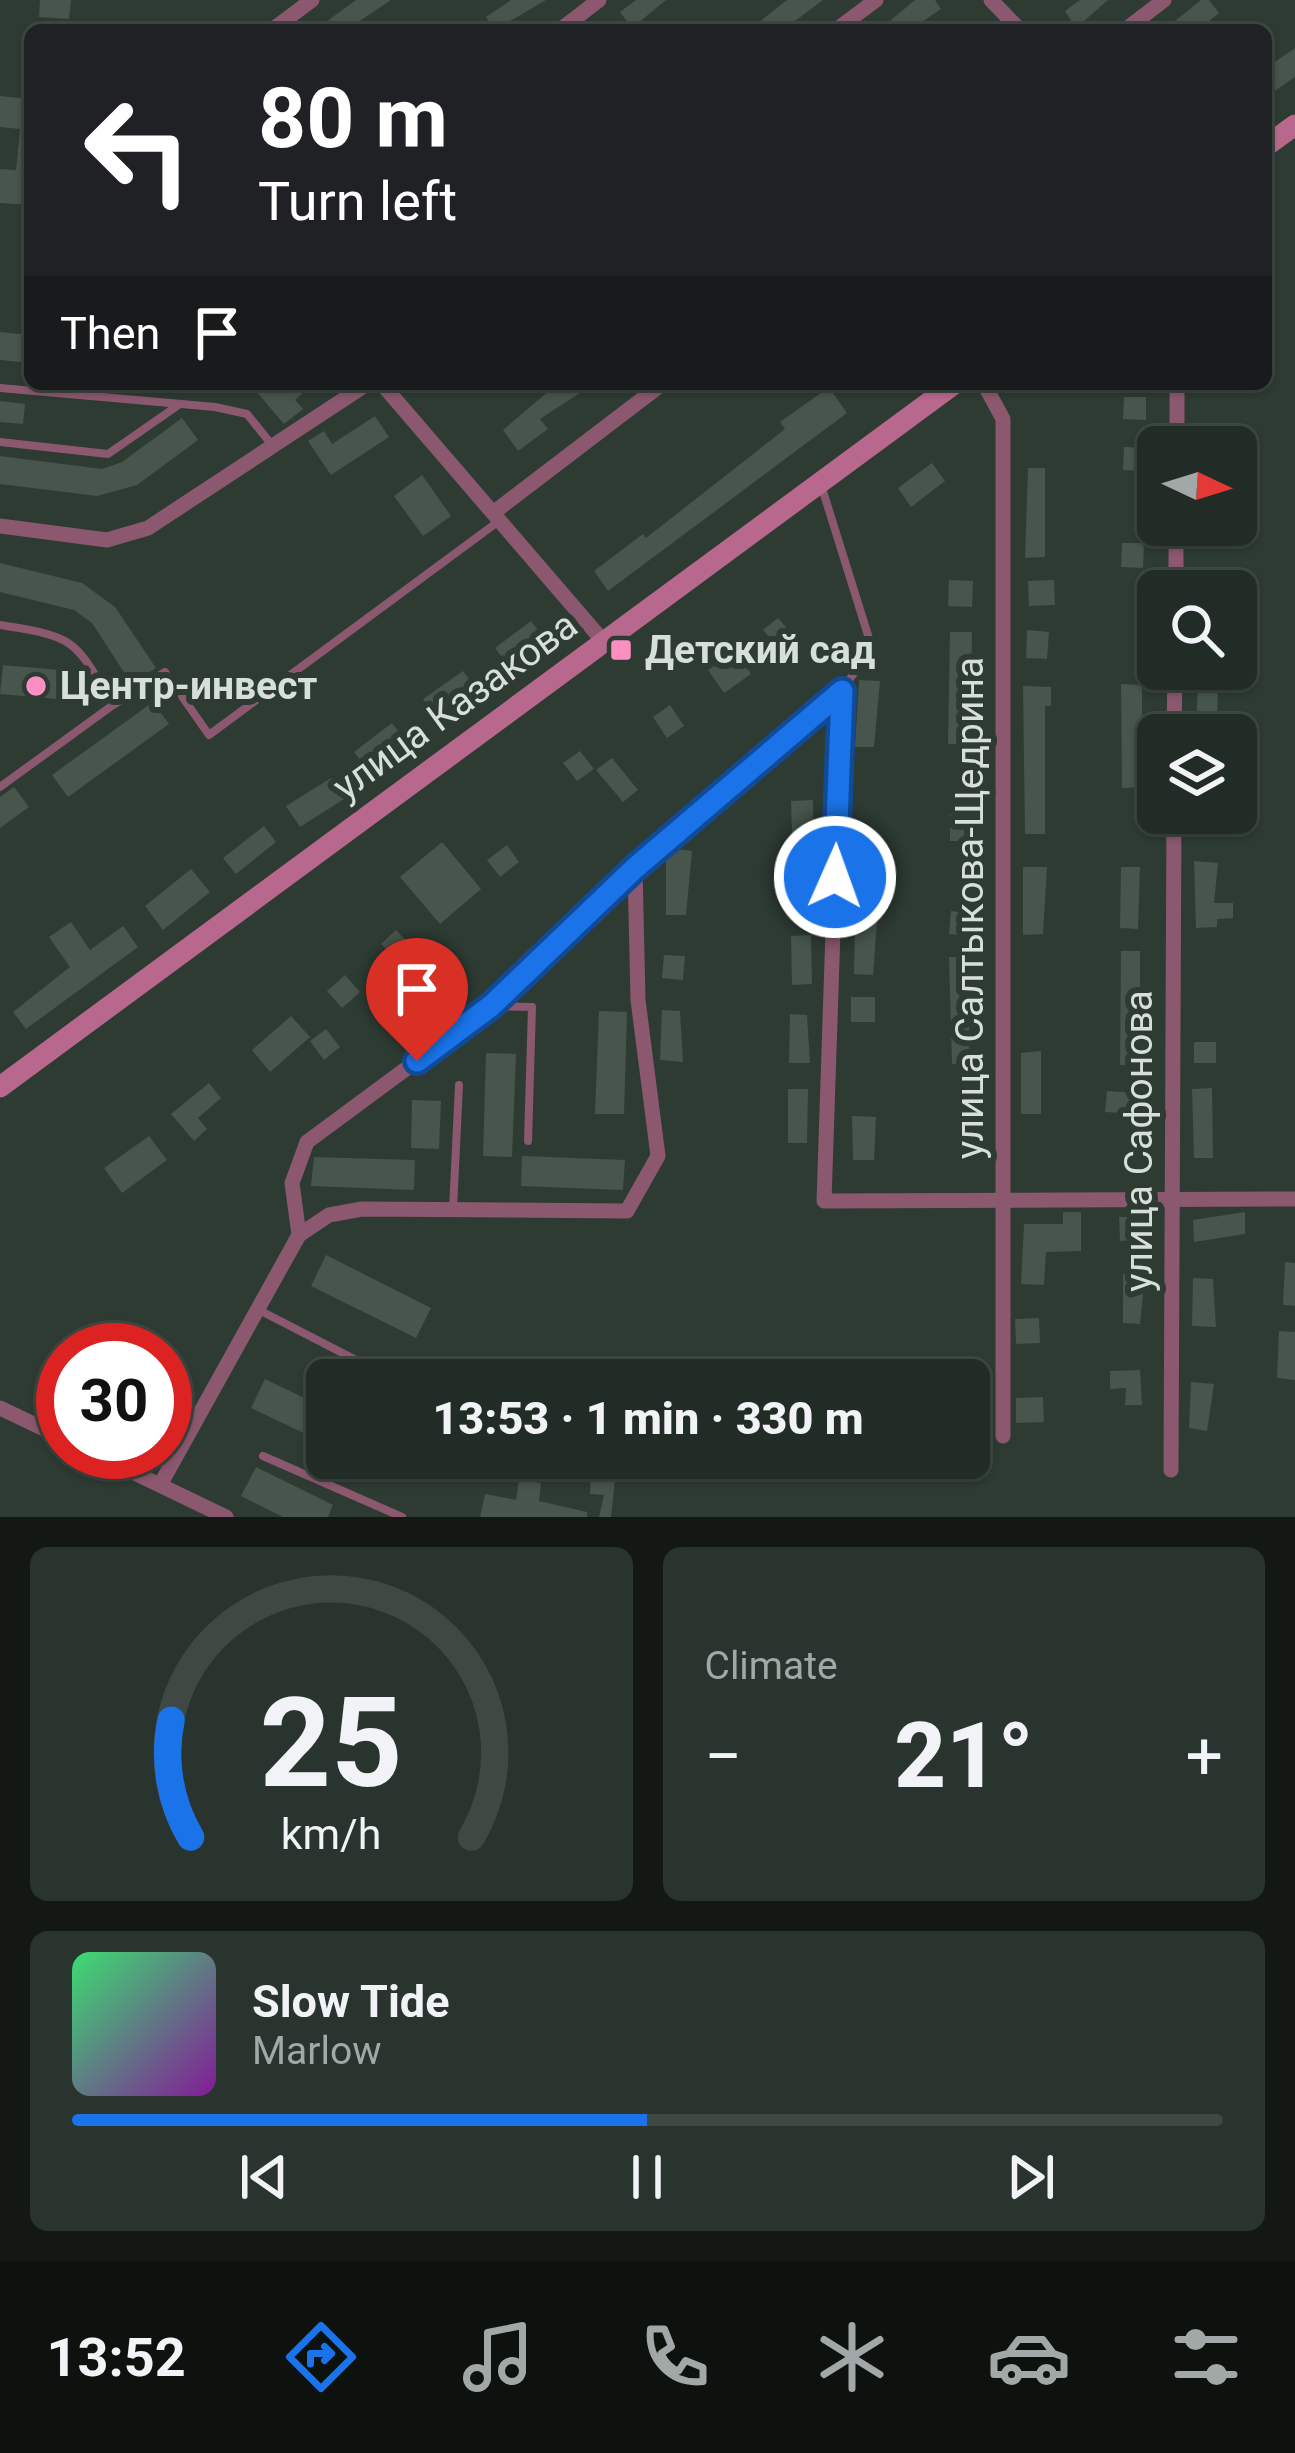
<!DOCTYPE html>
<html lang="en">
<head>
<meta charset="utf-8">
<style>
	body { margin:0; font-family:Roboto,sans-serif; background:#2a342e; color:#f1f3f6; height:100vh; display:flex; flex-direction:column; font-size:45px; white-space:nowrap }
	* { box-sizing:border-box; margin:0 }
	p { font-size:39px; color:#a2a7a7 }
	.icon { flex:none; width:66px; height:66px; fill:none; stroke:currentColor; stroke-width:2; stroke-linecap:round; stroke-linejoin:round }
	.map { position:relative; height:1517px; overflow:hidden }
	.panel { display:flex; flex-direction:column; gap:30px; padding:30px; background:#131815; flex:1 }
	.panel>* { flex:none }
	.banner { position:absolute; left:24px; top:24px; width:1248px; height:366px; border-radius:18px; box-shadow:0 3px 9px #0004,0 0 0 3px #3f4843; background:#202124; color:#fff; overflow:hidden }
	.needle { width:78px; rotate:94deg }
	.controls { position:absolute; left:1137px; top:426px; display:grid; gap:24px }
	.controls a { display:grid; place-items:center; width:120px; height:120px; border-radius:18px; background:#222c26; box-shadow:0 3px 9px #0004,0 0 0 3px #3f4843; font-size:60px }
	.speed { position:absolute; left:36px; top:1323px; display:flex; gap:24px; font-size:60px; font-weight:700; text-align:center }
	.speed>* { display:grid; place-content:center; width:156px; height:156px; border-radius:50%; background:#222c26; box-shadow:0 3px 9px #0004,0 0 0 3px #3f4843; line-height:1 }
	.speed .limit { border:18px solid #d22; background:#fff; color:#111 }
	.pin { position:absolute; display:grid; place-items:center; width:102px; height:102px; color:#fff; margin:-123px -51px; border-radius:50% 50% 50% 0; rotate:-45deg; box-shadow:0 0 12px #0007 }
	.pin .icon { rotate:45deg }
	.me { position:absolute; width:132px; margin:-66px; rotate:2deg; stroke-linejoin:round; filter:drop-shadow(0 0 9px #0008) }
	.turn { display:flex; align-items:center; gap:42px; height:252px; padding:0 36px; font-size:54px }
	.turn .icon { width:156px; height:156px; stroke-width:2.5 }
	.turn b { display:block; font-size:84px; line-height:102px }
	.then { display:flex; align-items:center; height:114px; padding:0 36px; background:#0003; gap:24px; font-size:45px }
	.big { font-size:90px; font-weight:800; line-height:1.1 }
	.panel .card { flex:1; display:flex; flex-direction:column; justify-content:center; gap:18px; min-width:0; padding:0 42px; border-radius:18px; background:#2a342e }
	.panel .dial { align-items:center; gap:0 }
	.dial svg { height:312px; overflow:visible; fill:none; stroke:#3f4843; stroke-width:7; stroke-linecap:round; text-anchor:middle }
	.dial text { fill:#f1f3f6; stroke:none }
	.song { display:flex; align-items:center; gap:36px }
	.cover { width:144px; height:144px; border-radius:18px; background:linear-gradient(135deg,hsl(140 70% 55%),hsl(290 70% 35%)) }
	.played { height:12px; border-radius:6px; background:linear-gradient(90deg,#1a73e8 50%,#3f4843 50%) }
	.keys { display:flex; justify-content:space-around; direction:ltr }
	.heat { display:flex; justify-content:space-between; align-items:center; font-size:66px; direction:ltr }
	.panel .tiles { flex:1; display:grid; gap:30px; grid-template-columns:1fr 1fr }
	.card:last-child { grid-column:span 2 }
	.trip { position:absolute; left:306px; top:1359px; width:684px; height:120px; border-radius:18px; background:#222c26; box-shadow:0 3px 9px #0004,0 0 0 3px #3f4843; font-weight:800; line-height:120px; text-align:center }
	.menu { display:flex; height:192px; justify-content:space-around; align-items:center; background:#0e120f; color:#a2a7a7 }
	.menu .icon { width:84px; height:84px }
	.menu .active { color:#1a73e8 }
	.menu b { font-size:54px; color:#f1f3f6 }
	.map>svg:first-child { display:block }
	.building { fill:#47554c }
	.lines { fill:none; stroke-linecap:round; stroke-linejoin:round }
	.service { stroke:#8b586f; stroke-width:8 }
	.minor { stroke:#8b586f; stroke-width:15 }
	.secondary { stroke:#b9688d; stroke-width:21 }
	.route-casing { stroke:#114b97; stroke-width:30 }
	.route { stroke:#1a73e8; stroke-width:21 }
	.poi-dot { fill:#fc8fc1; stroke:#2d3b33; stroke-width:4.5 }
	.labels { text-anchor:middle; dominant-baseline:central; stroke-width:12; stroke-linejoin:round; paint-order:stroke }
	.poi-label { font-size:39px; font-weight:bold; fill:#d7dfda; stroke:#2d3b33; text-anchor:start }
	.street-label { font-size:39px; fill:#d7dfda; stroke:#2d3b33 }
</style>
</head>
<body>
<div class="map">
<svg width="1295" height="1517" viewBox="0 0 1295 1517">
	<rect width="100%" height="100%" fill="#2d3b33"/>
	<!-- building -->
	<g class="building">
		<path d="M40,0H71L69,19L39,17Z"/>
		<path d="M356,0H391L346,30H315Z"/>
		<path d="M511,0H546L495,30L486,17Z"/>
		<path d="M636,0H666L632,28L620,12Z"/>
		<path d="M787,0H823L783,30H749Z"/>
		<path d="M915,0H935L941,9L910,30H879Z"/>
		<path d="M1080,0H1108L1076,28L1065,11Z"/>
		<path d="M1201,0H1209L1219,13L1198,30H1164Z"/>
		<path d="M1295,48V77L1266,97V68Z"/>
		<path d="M0,96L30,99V205L0,203V169L16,170L20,129L0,127Z"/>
		<path d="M0,332L30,335V363L0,360Z"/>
		<path d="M250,384H313L295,400L303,409L284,424Z"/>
		<path d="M557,384H577L583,391L540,419L548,429L518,451L503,430Z"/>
		<path d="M829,387L847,413L608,591L594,571L643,534L646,538L785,429L780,422Z"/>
		<path d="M1124,397H1146V420L1123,419Z"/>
		<path d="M0,401L25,404L23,424L0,422Z"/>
		<path d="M375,416L389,437L331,475L308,441L324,431L332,444Z"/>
		<path d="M182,418L198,440L137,485L97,496L0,484V456L102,469L122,462Z"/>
		<path d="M1124,447L1145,448L1144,471L1123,470Z"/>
		<path d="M932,463L945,481L911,507L898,488Z"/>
		<path d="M1028,468H1045V557L1025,558Z"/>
		<path d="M422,475L451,516L423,536L394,496Z"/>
		<path d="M1122,543H1144L1143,568L1121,567Z"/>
		<path d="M0,563L82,583L115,607L156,668L131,683L92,623L74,610L0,592Z"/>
		<path d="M949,580L973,581L972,607L948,606Z"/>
		<path d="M1054,580L1055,605L1029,606L1028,581Z"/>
		<path d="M778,618L795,638L780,650L763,630Z"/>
		<path d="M531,621L544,638L508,665L495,648Z"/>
		<path d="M1027,630L1049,632L1047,659L1026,658Z"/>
		<path d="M950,632H972L970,744H948Z"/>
		<path d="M735,651L751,674L724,693L708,670Z"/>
		<path d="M3,665L71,671L68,700L0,694Z"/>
		<path d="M463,671L476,688L436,717L423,699Z"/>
		<path d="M1198,676L1218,677L1217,735H1196Z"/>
		<path d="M859,680L880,681L874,747H855Z"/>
		<path d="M1121,684L1142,685V787L1122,788Z"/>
		<path d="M1023,686L1051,687V706H1045V834H1025Z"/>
		<path d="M153,702L169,724L68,797L52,775Z"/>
		<path d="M670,705L684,726L667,738L653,717Z"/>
		<path d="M392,723L404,739L367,768L354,752Z"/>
		<path d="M580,751L594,769L577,781L563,763Z"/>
		<path d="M612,758L638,790L623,802L596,770Z"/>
		<path d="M331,778L344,799L300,827L286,806Z"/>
		<path d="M14,787L29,807L0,828V797Z"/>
		<path d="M813,800L814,896L794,897L791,801Z"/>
		<path d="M1199,813H1225L1226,831L1200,832Z"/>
		<rect x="950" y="814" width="21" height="27"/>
		<path d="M264,826L276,842L236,874L223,858Z"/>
		<path d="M442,842L481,889L440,924L400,877Z"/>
		<path d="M507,845L519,862L500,877L487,860Z"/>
		<path d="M675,849L692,851L686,915H666V857Z"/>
		<path d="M854,859L876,860L875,881L853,880Z"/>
		<path d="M1194,861L1218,863L1214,903H1233V918L1217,919V927L1196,928Z"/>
		<path d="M1023,867H1047L1043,934L1023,935Z"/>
		<path d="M1121,867H1140L1138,929L1120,928Z"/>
		<path d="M191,869L210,892L163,930L145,906Z"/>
		<path d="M951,911L971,913L969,936L949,934Z"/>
		<path d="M71,922L90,950L123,926L138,947L26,1029L13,1012L70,967L49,937Z"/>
		<path d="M855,922H877L873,975L854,974Z"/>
		<path d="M396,930L417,952L402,967L381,944Z"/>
		<path d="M811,935L812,984L792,985L791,936Z"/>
		<path d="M1121,951H1140V1065H1120Z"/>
		<path d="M664,955L685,956L683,980L662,978Z"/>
		<path d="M949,957H969V1065L952,1064Z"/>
		<path d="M345,975L360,992L342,1008L327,991Z"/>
		<rect x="851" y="997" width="24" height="25"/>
		<path d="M662,1010L680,1011L683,1062L660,1060Z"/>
		<path d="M599,1011L627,1012L624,1114H595Z"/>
		<path d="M790,1014L807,1015L810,1063H789Z"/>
		<path d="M291,1016L310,1037L270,1072L252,1050Z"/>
		<path d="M326,1029L340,1047L324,1060L310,1041Z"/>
		<rect x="1194" y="1042" width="22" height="21"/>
		<path d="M1041,1051V1114H1021V1053Z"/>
		<path d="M486,1053L516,1054L512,1157L483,1156Z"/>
		<path d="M209,1083L221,1098L198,1118L207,1129L194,1141L171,1114Z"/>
		<path d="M1212,1088L1213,1158H1194L1192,1089Z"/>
		<path d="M788,1089H808L807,1143H788Z"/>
		<path d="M1107,1091L1138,1093L1137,1114L1105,1112Z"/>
		<path d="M412,1100L441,1101L439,1149L411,1148Z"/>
		<path d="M852,1116L876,1117L874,1160H853Z"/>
		<path d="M149,1136L167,1160L122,1193L104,1168Z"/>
		<path d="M522,1156L625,1160L623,1190L521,1186Z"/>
		<path d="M314,1157L415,1160L414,1190L311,1186Z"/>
		<path d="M1063,1212H1081V1251L1046,1252L1044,1285L1021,1284L1024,1224H1063Z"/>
		<path d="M1245,1212V1234L1194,1242L1193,1220Z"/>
		<path d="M1119,1217H1143L1144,1240L1120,1241Z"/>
		<path d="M326,1255L431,1308L416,1338L311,1286Z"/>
		<path d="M1285,1262L1295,1263V1306L1283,1305Z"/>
		<path d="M1123,1274L1145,1275L1140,1324L1123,1323Z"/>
		<path d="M1193,1278L1213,1279L1216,1327L1192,1326Z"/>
		<path d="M1039,1318L1040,1343L1016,1344L1015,1319Z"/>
		<path d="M1279,1331L1295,1332V1380L1277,1378Z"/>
		<path d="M1140,1370L1142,1405H1125L1126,1388L1110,1389V1371Z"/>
		<path d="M265,1379L327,1409V1444L251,1408Z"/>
		<path d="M1191,1382L1214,1384L1207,1431L1189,1428Z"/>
		<path d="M1043,1397L1044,1422L1016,1423V1398Z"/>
		<path d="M364,1458H413L405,1476Z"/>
		<path d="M256,1467L333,1505L328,1517H283L241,1496Z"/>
		<path d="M591,1467L616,1469L611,1517H599L604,1495L590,1494Z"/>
		<path d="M519,1480L541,1483L539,1501L587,1512V1517H480L485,1494L516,1500Z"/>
	</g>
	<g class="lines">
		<!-- service -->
		<g class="service">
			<path d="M0,388L215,407L247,414L272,445"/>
			<path d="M0,442L108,454L180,404"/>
			<path d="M822,488L872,648L842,690"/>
			<path d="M0,625C77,637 74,639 113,705L0,787"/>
			<path d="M113,705L165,672L209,735L499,521"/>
			<path d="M492,1006L532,1007L528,1141"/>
			<path d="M453,1209L459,1085"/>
			<path d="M259,1310L358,1361"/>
			<path d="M263,1456L402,1517"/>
		</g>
		<!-- minor -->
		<g class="minor">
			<path d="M991,0L1020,30"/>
			<path d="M272,30L312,0"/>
			<path d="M560,30L599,0"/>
			<path d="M836,30L876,0"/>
			<path d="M1125,30L1164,0"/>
			<path d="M382,384L603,641"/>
			<path d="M984,384L1003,419V1436"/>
			<path d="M1177,447V384"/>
			<path d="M493,513L662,384"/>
			<path d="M0,526L107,540L148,528L367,384"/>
			<path d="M1176,591V525"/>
			<path d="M841,691L824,1201L1295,1199"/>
			<path d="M1174,735L1175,669"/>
			<path d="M299,1235L292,1183L307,1142L491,1006L635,868L841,691"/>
			<path d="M0,1408L63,1438"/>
			<path d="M91,1452L226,1517"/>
			<path d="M1171,1470L1174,813"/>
			<path d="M160,1485L299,1235L329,1215L362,1209L627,1211L658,1156L638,1000L635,868"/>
		</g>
		<!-- secondary -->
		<g class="secondary">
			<path d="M1266,146L1295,125"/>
			<path d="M0,1087L954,384"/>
		</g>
	</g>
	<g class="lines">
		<!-- route casing -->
		<g class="route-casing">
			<path id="route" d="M417,1061L491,1006L635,868L842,691L835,877"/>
		</g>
		<!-- route -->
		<use href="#route" class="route"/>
	</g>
	<!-- markers -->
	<g class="poi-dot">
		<rect x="609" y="638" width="24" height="24" rx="6"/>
		<circle cx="36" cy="686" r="12"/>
	</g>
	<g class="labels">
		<!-- poi labels -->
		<g class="poi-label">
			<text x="645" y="650">Детский сад</text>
			<text x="60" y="686">Центр-инвест</text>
		</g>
		<!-- street labels -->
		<g class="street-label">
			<text transform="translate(455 706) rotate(-36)">улица Казакова</text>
			<text transform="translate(970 908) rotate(-90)">улица Салтыкова-Щедрина</text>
			<text transform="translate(1139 1141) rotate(-90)">улица Сафонова</text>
		</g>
	</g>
</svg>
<div class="controls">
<a><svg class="needle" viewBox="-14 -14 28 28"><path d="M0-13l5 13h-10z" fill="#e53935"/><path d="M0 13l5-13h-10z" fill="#a2a7a7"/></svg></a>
<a><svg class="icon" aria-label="search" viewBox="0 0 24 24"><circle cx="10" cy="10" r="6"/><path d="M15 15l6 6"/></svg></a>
<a><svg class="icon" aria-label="layers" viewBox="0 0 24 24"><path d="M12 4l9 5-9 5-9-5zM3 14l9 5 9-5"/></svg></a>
</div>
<div class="speed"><div class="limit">30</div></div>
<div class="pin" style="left:417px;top:1061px;background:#d93025"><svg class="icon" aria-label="arrive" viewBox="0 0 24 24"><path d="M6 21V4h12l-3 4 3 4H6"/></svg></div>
<svg class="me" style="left:835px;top:877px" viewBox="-20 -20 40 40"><circle r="17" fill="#1a73e8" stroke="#fff" stroke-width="3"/><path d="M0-11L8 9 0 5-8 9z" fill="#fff"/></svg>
<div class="trip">13:53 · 1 min · 330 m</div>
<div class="banner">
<div class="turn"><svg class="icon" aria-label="left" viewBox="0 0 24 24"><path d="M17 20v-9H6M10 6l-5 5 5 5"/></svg><div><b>80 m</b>Turn left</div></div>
<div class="then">Then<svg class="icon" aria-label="arrive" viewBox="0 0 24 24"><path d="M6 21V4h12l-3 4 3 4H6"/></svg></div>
</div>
</div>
<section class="panel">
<div class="tiles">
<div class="card dial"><svg viewBox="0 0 100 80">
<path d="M14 69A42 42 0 1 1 86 69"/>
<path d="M14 69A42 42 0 0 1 9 39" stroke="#1a73e8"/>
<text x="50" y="56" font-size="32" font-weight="700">25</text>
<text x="50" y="72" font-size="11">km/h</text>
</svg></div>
<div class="card"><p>Climate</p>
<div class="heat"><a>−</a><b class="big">21°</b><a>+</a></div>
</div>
<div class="card">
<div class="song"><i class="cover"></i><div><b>Slow Tide</b><p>Marlow</p></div></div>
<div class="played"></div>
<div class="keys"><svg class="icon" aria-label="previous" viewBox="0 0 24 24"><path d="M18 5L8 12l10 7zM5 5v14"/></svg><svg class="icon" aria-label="pause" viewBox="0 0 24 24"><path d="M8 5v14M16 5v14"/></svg><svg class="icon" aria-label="next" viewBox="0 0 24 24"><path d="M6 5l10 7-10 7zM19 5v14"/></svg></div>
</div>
</div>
</section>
<nav class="menu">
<b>13:52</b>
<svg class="icon active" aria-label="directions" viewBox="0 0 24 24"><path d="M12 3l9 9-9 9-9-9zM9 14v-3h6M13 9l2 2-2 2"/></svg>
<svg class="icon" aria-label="music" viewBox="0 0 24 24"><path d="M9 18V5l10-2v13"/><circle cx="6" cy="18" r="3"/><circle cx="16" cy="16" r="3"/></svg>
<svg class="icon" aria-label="phone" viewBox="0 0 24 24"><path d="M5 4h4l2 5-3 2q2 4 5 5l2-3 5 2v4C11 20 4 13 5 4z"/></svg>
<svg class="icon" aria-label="climate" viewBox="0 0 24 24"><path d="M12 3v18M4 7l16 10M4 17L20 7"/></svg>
<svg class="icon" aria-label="car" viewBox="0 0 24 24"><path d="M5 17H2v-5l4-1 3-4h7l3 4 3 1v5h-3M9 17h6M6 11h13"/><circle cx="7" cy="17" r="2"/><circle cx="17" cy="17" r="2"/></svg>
<svg class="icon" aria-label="filters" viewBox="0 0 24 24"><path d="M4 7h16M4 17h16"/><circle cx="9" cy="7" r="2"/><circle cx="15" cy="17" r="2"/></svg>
</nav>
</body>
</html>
